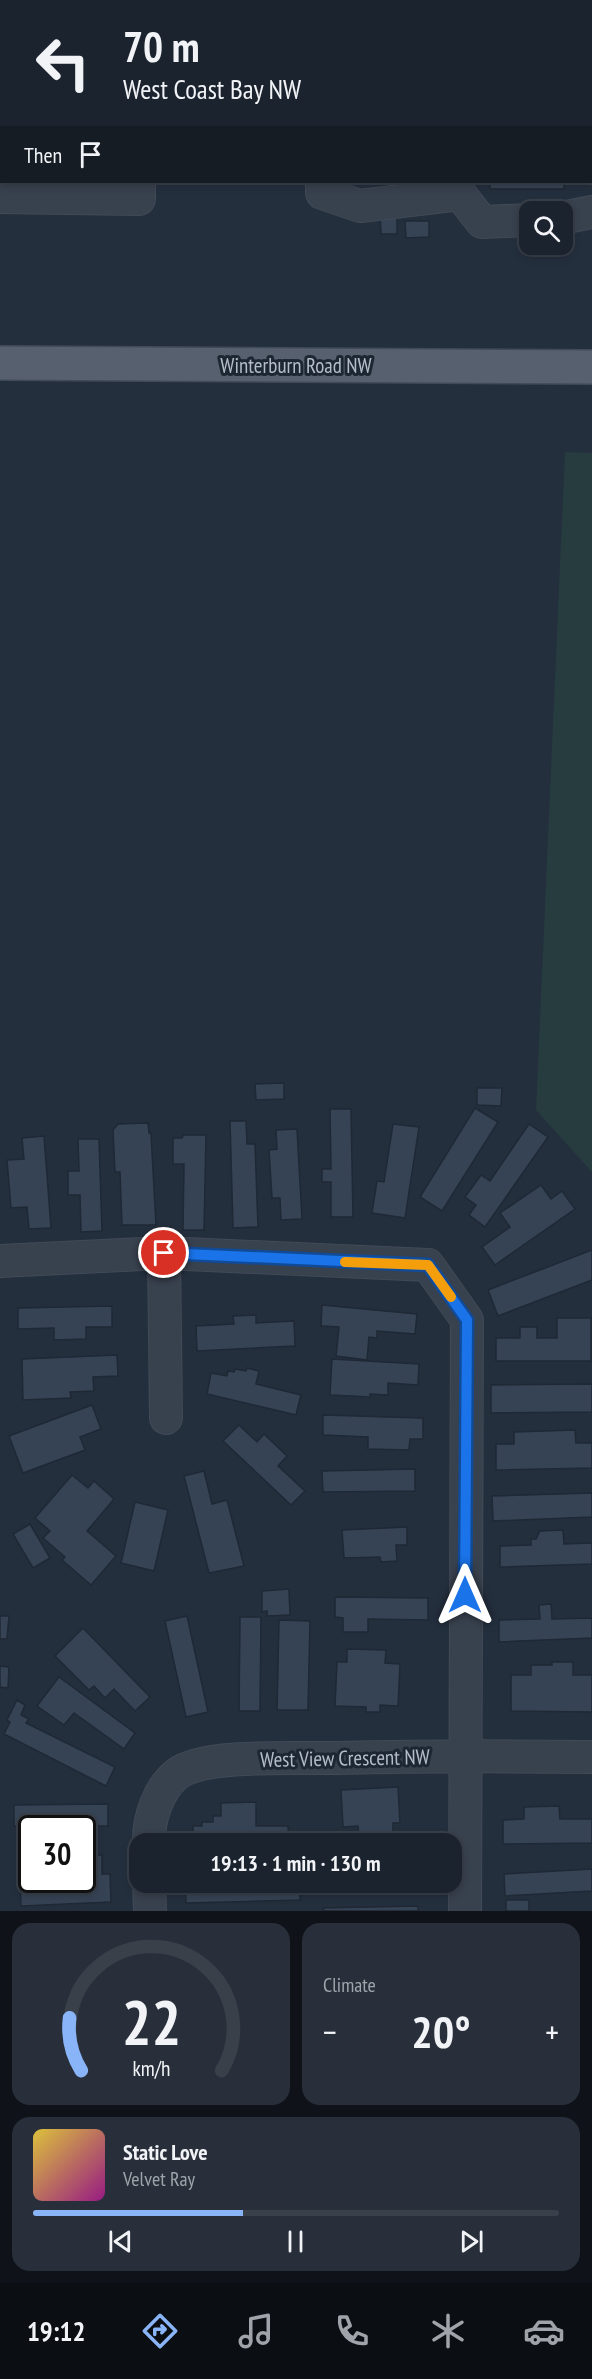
<!DOCTYPE html>
<html lang="en">
<head>
<meta charset="utf-8">
<style>
	body { margin:0; font-family:"PT Sans Narrow",sans-serif; background:#282f3a; color:#f1f3f6; height:100vh; display:flex; flex-direction:column; font-size:22px; white-space:nowrap }
	* { box-sizing:border-box; margin:0 }
	p { font-size:20px; color:#a0a4aa }
	.icon { flex:none; width:33px; height:33px; fill:none; stroke:currentColor; stroke-width:2; stroke-linecap:round; stroke-linejoin:round }
	.map { position:relative; height:1911px; overflow:hidden }
	.sheet { display:flex; flex-direction:column; gap:12px; padding:12px; background:#0f1319; flex:1 }
	.sheet>* { flex:none }
	.top-card { position:absolute; left:0px; top:0px; width:592px; height:183px; box-shadow:0 3px 9px #0003,0 0 0 2px #39404a; background:#1b232e; color:#f1f3f6; overflow:hidden }
	.controls { position:absolute; left:519px; top:201px; display:grid; gap:12px }
	.controls a { display:grid; place-items:center; width:54px; height:54px; border-radius:12px; background:#1b232e; box-shadow:0 3px 9px #0003,0 0 0 2px #39404a; font-size:30px }
	.speed { position:absolute; left:18px; top:1815px; display:flex; gap:12px; font-size:30px; font-weight:700; text-align:center }
	.speed>* { display:grid; place-content:center; width:78px; height:78px; border-radius:50%; background:#1b232e; box-shadow:0 3px 9px #0003,0 0 0 2px #39404a; line-height:1 }
	.speed .limit { border:3px solid #111; border-radius:9px; background:#fff; color:#111 }
	.pin { position:absolute; display:grid; place-items:center; width:51px; height:51px; color:#fff; margin:-26px; border:3px solid #fff; border-radius:50%; box-shadow:0 2px 6px #0007 }
	.me { position:absolute; width:66px; margin:-33px; rotate:0deg; stroke-linejoin:round; filter:drop-shadow(0 0 4px #0008) }
	.turn { display:flex; align-items:center; gap:21px; height:126px; padding:0 24px; font-size:27px }
	.turn .icon { width:78px; height:78px; stroke-width:2.5 }
	.turn b { display:block; font-size:42px; line-height:51px }
	.then { display:flex; align-items:center; height:57px; padding:0 24px; background:#0003; gap:12px; font-size:22px }
	.big { font-size:45px; font-weight:600; line-height:1.1 }
	.sheet .card { flex:1; display:flex; flex-direction:column; justify-content:center; gap:9px; min-width:0; padding:0 21px; border-radius:18px; background:#282f3a }
	.sheet .dial { align-items:center; gap:0 }
	.dial svg { height:156px; overflow:visible; fill:none; stroke:#39404a; stroke-width:7; stroke-linecap:round; text-anchor:middle }
	.dial text { fill:#f1f3f6; stroke:none }
	.song { display:flex; align-items:center; gap:18px }
	.cover { width:72px; height:72px; border-radius:9px; background:linear-gradient(135deg,hsl(50 70% 55%),hsl(310 70% 35%)) }
	.played { height:6px; border-radius:3px; background:linear-gradient(90deg,#8ab4f8 40%,#39404a 40%) }
	.keys { display:flex; justify-content:space-around; direction:ltr }
	.heat { display:flex; justify-content:space-between; align-items:center; font-size:33px; direction:ltr }
	.sheet .tiles { flex:1; display:grid; gap:12px; grid-template-columns:1fr 1fr }
	.card:last-child { grid-column:span 2 }
	.trip { position:absolute; left:129px; top:1833px; width:333px; height:60px; border-radius:18px; background:#1b232e; box-shadow:0 3px 9px #0003,0 0 0 2px #39404a; font-weight:600; line-height:60px; text-align:center }
	.dock { display:flex; height:96px; justify-content:space-around; align-items:center; background:#0b0e12; color:#a0a4aa }
	.dock .icon { width:42px; height:42px }
	.dock .active { color:#8ab4f8 }
	.dock b { font-size:27px; color:#f1f3f6 }
	.map>svg:first-child { display:block }
	.green { fill:#263c3f }
	.building { fill:#364354; stroke:#1f2835; stroke-width:1.5 }
	.lines { fill:none; stroke-linecap:round; stroke-linejoin:round }
	.minor-casing { stroke:#414a57; stroke-width:34 }
	.major-casing { stroke:#414a57; stroke-width:36 }
	.minor { stroke:#38414e; stroke-width:32 }
	.major { stroke:#56606e; stroke-width:33 }
	.route-casing { stroke:#114b97; stroke-width:15 }
	.route { stroke:#1a73e8; stroke-width:10 }
	.slow { stroke:#f59e0b; stroke-width:10 }
	.labels { text-anchor:middle; dominant-baseline:central; stroke-width:6; stroke-linejoin:round; paint-order:stroke }
	.street-label { font-size:21px; fill:#b4bcc9; stroke:#1d2633 }
</style>
</head>
<body>
<div class="map">
<svg width="592" height="1911" viewBox="0 0 592 1911">
	<rect width="100%" height="100%" fill="#242f3e"/>
	<!-- green -->
	<path class="green" d="M565,452L592,453V1172L536,1110Z"/>
	<!-- building -->
	<g class="building">
		<path d="M0,0H89L2,2V136Z"/>
		<rect x="402" y="0" width="161" height="2"/>
		<rect x="490" y="182" width="74" height="7"/>
		<path d="M380,211H397V234H381Z"/>
		<path d="M405,221H429V237L406,238Z"/>
		<path d="M284,1083V1099L256,1100L255,1084Z"/>
		<path d="M477,1088H502L501,1106L477,1105Z"/>
		<path d="M475,1108L498,1122L442,1211L420,1197Z"/>
		<path d="M330,1109H351L353,1217H331V1182H322V1169H331Z"/>
		<path d="M230,1121H246L247,1144H255L258,1227L233,1228Z"/>
		<path d="M148,1123L149,1133H151L156,1225H122L120,1172H115L113,1130L118,1124Z"/>
		<path d="M393,1124L419,1127L405,1218L372,1213L377,1181L384,1182Z"/>
		<path d="M529,1124L548,1137L485,1227L469,1215L476,1205L465,1197L481,1175L490,1181Z"/>
		<path d="M297,1129L302,1219L281,1220L280,1198H272L269,1150L277,1149L276,1130Z"/>
		<path d="M183,1135H206L204,1230H183L184,1164H173V1138H182Z"/>
		<path d="M44,1136L51,1228L29,1229L27,1207L11,1208L7,1160L24,1159L22,1138Z"/>
		<path d="M78,1139H99L102,1231L81,1232L80,1195H68V1171H79Z"/>
		<path d="M541,1185L551,1199L562,1191L575,1209L495,1265L482,1247L510,1227L500,1213Z"/>
		<path d="M592,1250V1280L498,1316L488,1290Z"/>
		<path d="M322,1305L417,1314L415,1334L377,1331V1338L369,1337L367,1360L336,1356L339,1327L321,1326Z"/>
		<path d="M112,1306V1327H86V1339L54,1340V1328L18,1329V1308Z"/>
		<path d="M256,1315V1323L294,1321L295,1346L197,1351L196,1326L234,1324L233,1316Z"/>
		<path d="M557,1318H591V1361H496V1338H520V1327H537V1338H557Z"/>
		<path d="M117,1355L118,1376L93,1377L94,1391L70,1392L71,1398L23,1400L22,1359Z"/>
		<path d="M332,1359L419,1364L418,1385L388,1383V1395L370,1394V1397L330,1395Z"/>
		<path d="M247,1368L259,1371L256,1384L301,1395L296,1415L207,1394L211,1373L227,1376L228,1371L234,1372L235,1369L246,1371Z"/>
		<path d="M592,1384V1412L491,1413V1385Z"/>
		<path d="M92,1405L101,1429L80,1437L85,1450L23,1473L9,1436Z"/>
		<path d="M323,1415L423,1418V1439H410L409,1450L368,1449V1437L323,1435Z"/>
		<path d="M239,1425L257,1442L264,1434L287,1456L278,1466L305,1491L291,1505L223,1441Z"/>
		<path d="M575,1430L576,1443H592V1468L496,1470V1444H514V1432Z"/>
		<path d="M415,1469V1491L323,1492L322,1471Z"/>
		<path d="M204,1471L212,1504L227,1500L244,1566L209,1573L184,1476Z"/>
		<path d="M72,1475L88,1488L94,1481L114,1499L87,1531L116,1556L91,1585L62,1560L65,1557L43,1538L50,1531L35,1518Z"/>
		<path d="M592,1493V1517L493,1521L492,1496Z"/>
		<path d="M135,1502L168,1510L154,1571L121,1563Z"/>
		<path d="M30,1524L50,1558L33,1568L13,1534Z"/>
		<path d="M407,1527V1545H396L397,1561L381,1562L380,1557L344,1558L342,1530Z"/>
		<path d="M563,1530L564,1544L592,1543V1564L500,1567V1546L531,1545V1539H536L540,1531Z"/>
		<path d="M289,1589L290,1615L267,1616V1611L262,1612V1591Z"/>
		<path d="M335,1597L428,1598V1620L368,1619V1632H343V1618L335,1617Z"/>
		<path d="M551,1604L552,1619L592,1618V1638L499,1642V1620L540,1619L539,1605Z"/>
		<path d="M0,1616H9L7,1639H0Z"/>
		<path d="M187,1616L208,1712L186,1717L165,1621Z"/>
		<path d="M240,1617H261L260,1711H239Z"/>
		<path d="M279,1620L310,1621L308,1710H277Z"/>
		<path d="M83,1628L150,1697L135,1711L114,1689L105,1698L94,1686L89,1690L55,1656Z"/>
		<path d="M347,1649L386,1650L385,1663L400,1664L398,1706L380,1705V1712H366V1707L335,1706L337,1662H347Z"/>
		<path d="M552,1662H573V1675H592V1712L511,1711V1675H531V1665H552Z"/>
		<path d="M0,1666L9,1667L8,1688L0,1687Z"/>
		<path d="M59,1677L135,1733L124,1749L74,1713L64,1725L37,1706Z"/>
		<path d="M17,1700L25,1705L21,1715L29,1719L26,1723L115,1767L106,1786L4,1734L10,1722L7,1720Z"/>
		<path d="M398,1787L400,1823H393V1836L359,1838L358,1826L343,1827L341,1790Z"/>
		<path d="M256,1802V1826H288L289,1844H193V1826H202V1822H213V1816H221V1803Z"/>
		<path d="M108,1804V1826H85V1837H82V1828H32V1840H27V1826H14V1805Z"/>
		<path d="M559,1806L560,1819H592V1843L503,1844V1820L524,1819V1807Z"/>
		<path d="M82,1855H102V1874H110L111,1902L21,1906L20,1879L82,1880Z"/>
		<path d="M592,1869V1891L505,1896L504,1874Z"/>
		<path d="M185,1882H300V1900L186,1903Z"/>
		<rect x="365" y="1882" width="41" height="5"/>
		<rect x="506" y="1900" width="23" height="11"/>
		<path d="M418,1906V1911H324L323,1908Z"/>
	</g>
	<g class="lines">
		<!-- minor casing -->
		<g class="minor-casing">
			<g id="minor">
				<path d="M321,0V2"/>
				<path d="M144,2V0"/>
				<path d="M322,182V193L360,206L460,194L482,222L530,220"/>
				<path d="M0,197L139,199V182"/>
				<path d="M562,218L592,212"/>
				<path d="M164,1253L166,1418"/>
				<path d="M0,1261L164,1253L428,1265L467,1320L465,1911"/>
				<path d="M149,1844C148,1820 158,1789 177,1774C204,1753 300,1759 336,1758C421,1756 506,1756 592,1757"/>
				<path d="M149,1882L150,1911"/>
			</g>
		</g>
		<!-- major casing -->
		<g class="major-casing">
			<path id="major" d="M0,363L592,367"/>
		</g>
		<!-- minor -->
		<use href="#minor" class="minor"/>
		<!-- major -->
		<use href="#major" class="major"/>
	</g>
	<g class="lines">
		<!-- route casing -->
		<g class="route-casing">
			<path id="route" d="M164,1253L428,1265L467,1320L465,1595"/>
		</g>
		<!-- route -->
		<use href="#route" class="route"/>
		<!-- slow -->
		<path class="slow" d="M345,1262L428,1265L451,1297"/>
	</g>
	<g class="labels">
		<!-- street labels -->
		<g class="street-label">
			<text x="296" y="365">Winterburn Road NW</text>
			<text transform="translate(345 1758) rotate(-1)">West View Crescent NW</text>
		</g>
	</g>
</svg>
<div class="controls">
<a><svg class="icon" aria-label="search" viewBox="0 0 24 24"><circle cx="10" cy="10" r="6"/><path d="M15 15l6 6"/></svg></a>
</div>
<div class="speed"><div class="limit">30</div></div>
<div class="pin" style="left:164px;top:1253px;background:#d93025"><svg class="icon" aria-label="arrive" viewBox="0 0 24 24"><path d="M6 21V4h12l-3 4 3 4H6"/></svg></div>
<svg class="me" style="left:465px;top:1595px" viewBox="-20 -20 40 40"><path d="M0-17L14 15 0 8-14 15z" fill="#1a73e8" stroke="#fff" stroke-width="4"/></svg>
<div class="trip">19:13 · 1 min · 130 m</div>
<div class="top-card">
<div class="turn"><svg class="icon" aria-label="left" viewBox="0 0 24 24"><path d="M17 20v-9H6M10 6l-5 5 5 5"/></svg><div><b>70 m</b>West Coast Bay NW</div></div>
<div class="then">Then<svg class="icon" aria-label="arrive" viewBox="0 0 24 24"><path d="M6 21V4h12l-3 4 3 4H6"/></svg></div>
</div>
</div>
<section class="sheet">
<div class="tiles">
<div class="card dial"><svg viewBox="0 0 100 80">
<path d="M14 69A42 42 0 1 1 86 69"/>
<path d="M14 69A42 42 0 0 1 8 42" stroke="#8ab4f8"/>
<text x="50" y="56" font-size="32" font-weight="700">22</text>
<text x="50" y="72" font-size="11">km/h</text>
</svg></div>
<div class="card"><p>Climate</p>
<div class="heat"><a>−</a><b class="big">20°</b><a>+</a></div>
</div>
<div class="card">
<div class="song"><i class="cover"></i><div><b>Static Love</b><p>Velvet Ray</p></div></div>
<div class="played"></div>
<div class="keys"><svg class="icon" aria-label="previous" viewBox="0 0 24 24"><path d="M18 5L8 12l10 7zM5 5v14"/></svg><svg class="icon" aria-label="pause" viewBox="0 0 24 24"><path d="M8 5v14M16 5v14"/></svg><svg class="icon" aria-label="next" viewBox="0 0 24 24"><path d="M6 5l10 7-10 7zM19 5v14"/></svg></div>
</div>
</div>
</section>
<nav class="dock">
<b>19:12</b>
<svg class="icon active" aria-label="directions" viewBox="0 0 24 24"><path d="M12 3l9 9-9 9-9-9zM9 14v-3h6M13 9l2 2-2 2"/></svg>
<svg class="icon" aria-label="music" viewBox="0 0 24 24"><path d="M9 18V5l10-2v13"/><circle cx="6" cy="18" r="3"/><circle cx="16" cy="16" r="3"/></svg>
<svg class="icon" aria-label="phone" viewBox="0 0 24 24"><path d="M5 4h4l2 5-3 2q2 4 5 5l2-3 5 2v4C11 20 4 13 5 4z"/></svg>
<svg class="icon" aria-label="climate" viewBox="0 0 24 24"><path d="M12 3v18M4 7l16 10M4 17L20 7"/></svg>
<svg class="icon" aria-label="car" viewBox="0 0 24 24"><path d="M5 17H2v-5l4-1 3-4h7l3 4 3 1v5h-3M9 17h6M6 11h13"/><circle cx="7" cy="17" r="2"/><circle cx="17" cy="17" r="2"/></svg>
</nav>
</body>
</html>
